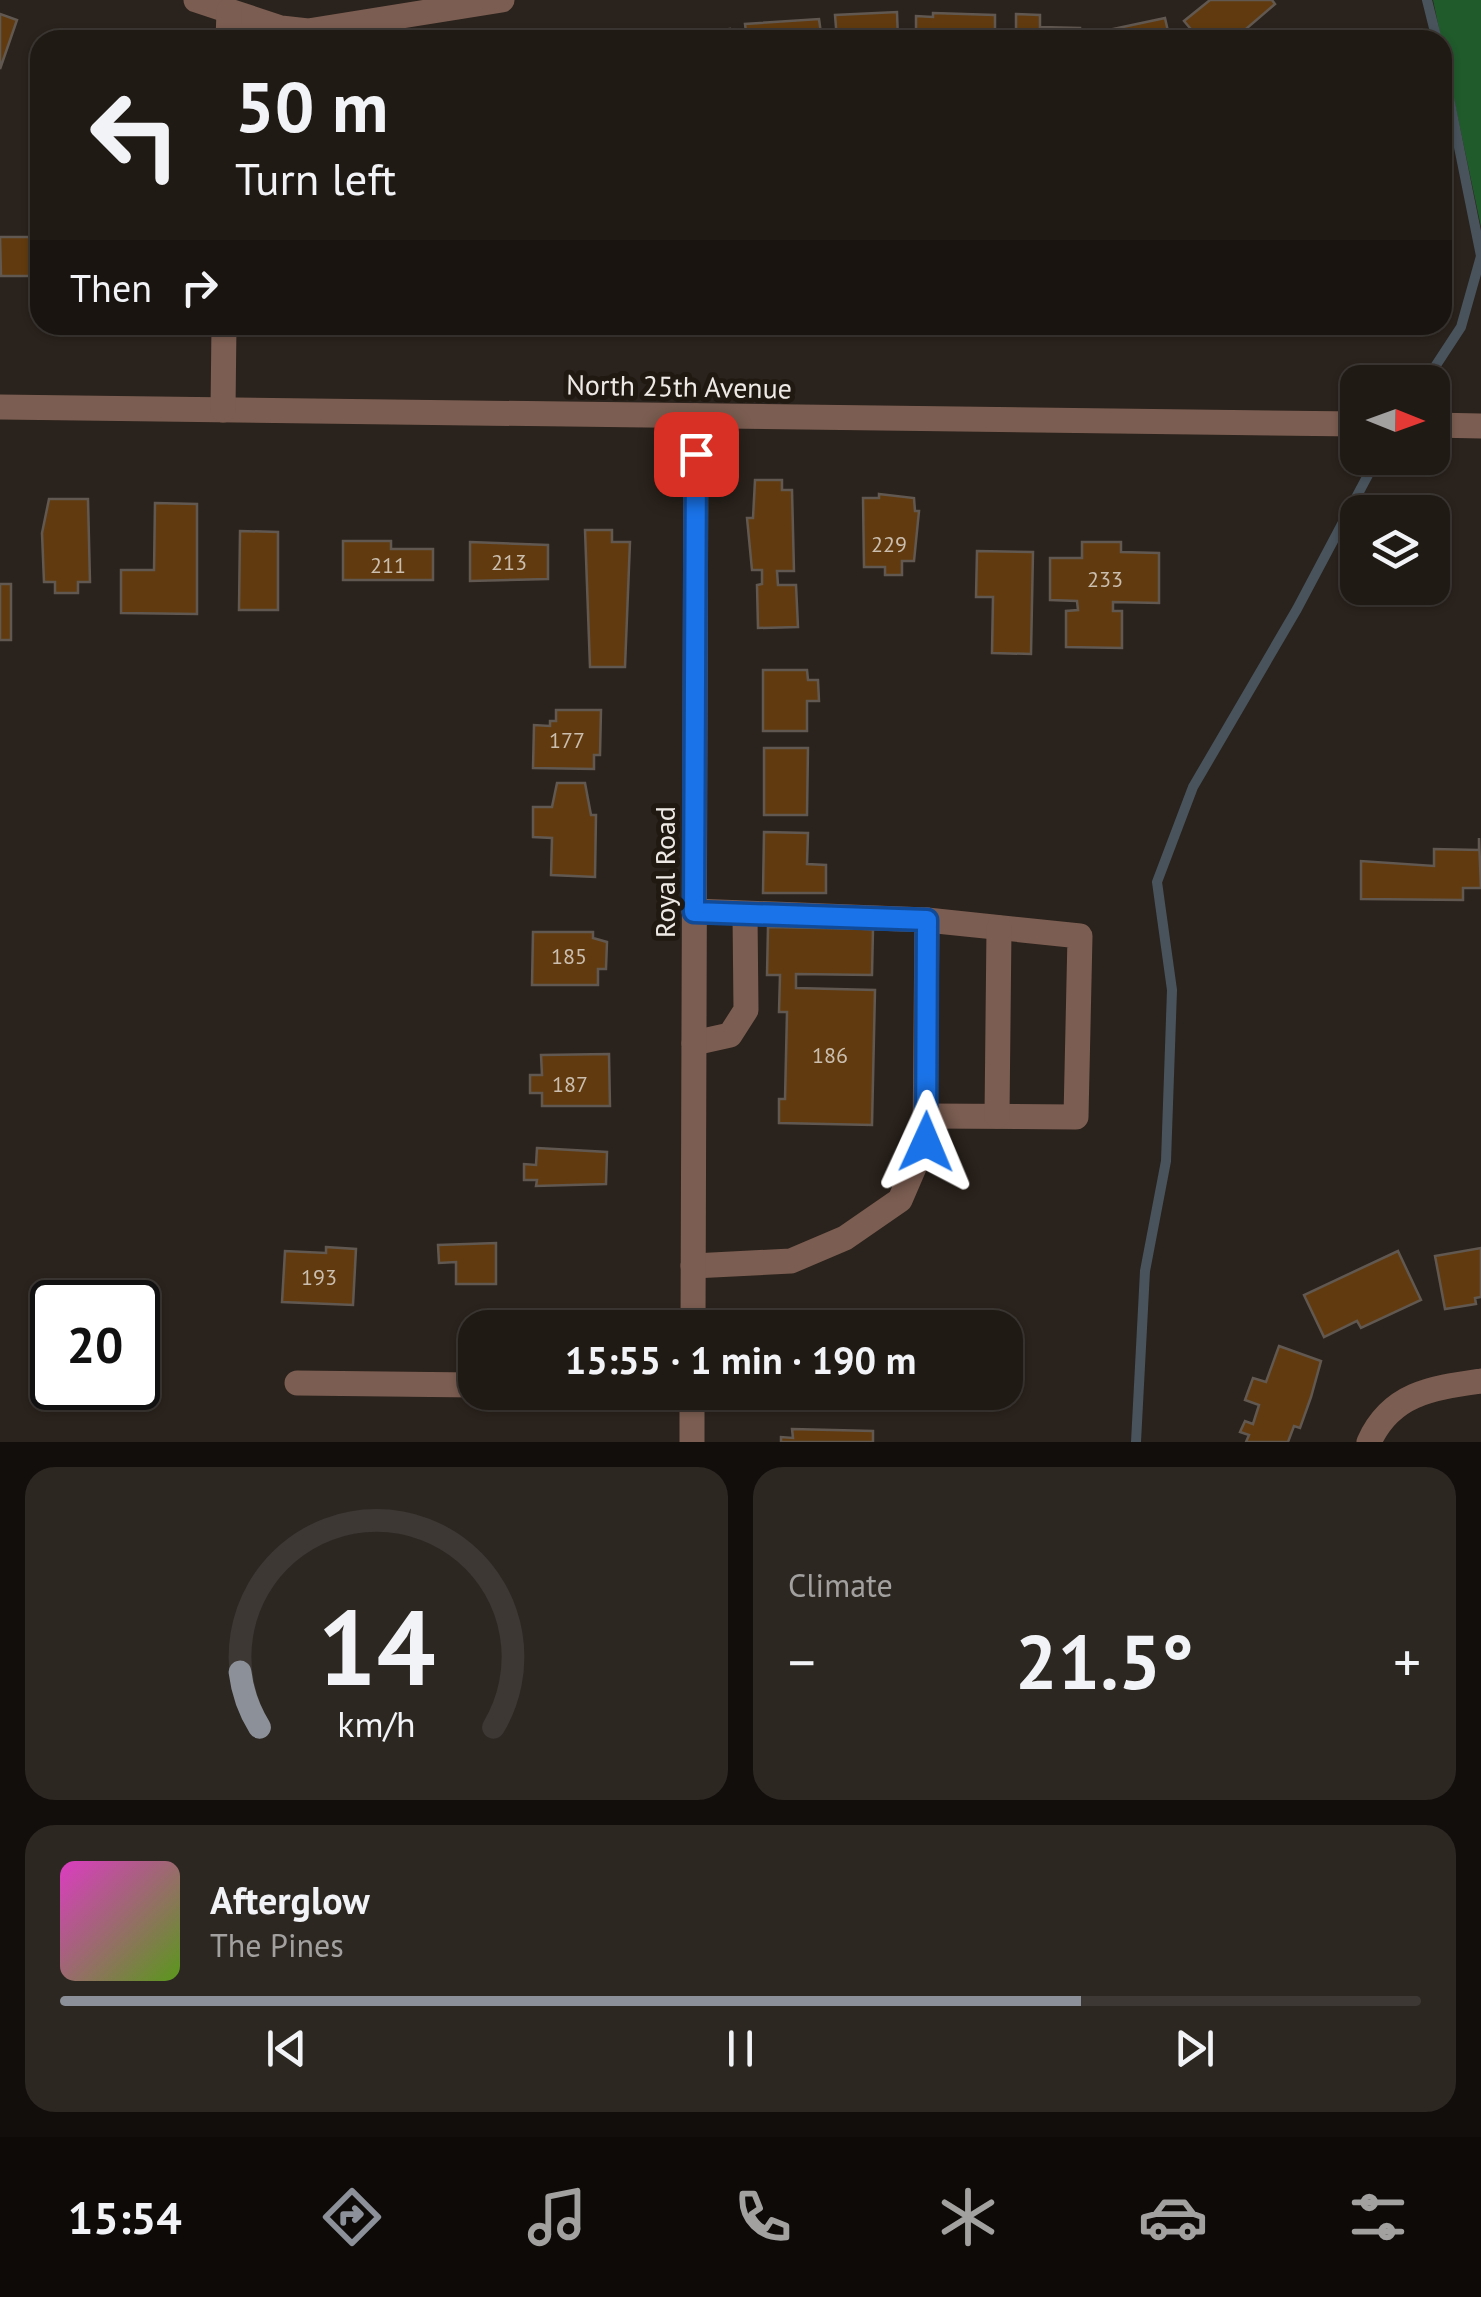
<!DOCTYPE html>
<html lang="en">
<head>
<meta charset="utf-8">
<style>
	body { margin:0; font-family:"PT Sans",sans-serif; background:#2d2722; color:#f1f3f6; height:100vh; display:flex; flex-direction:column; font-size:38px; white-space:nowrap }
	* { box-sizing:border-box; margin:0 }
	p { font-size:32px; color:#a2a1a0 }
	.icon { flex:none; width:55px; height:55px; fill:none; stroke:currentColor; stroke-width:2; stroke-linecap:round; stroke-linejoin:round }
	.map { position:relative; height:1442px; overflow:hidden }
	.drawer { display:flex; flex-direction:column; gap:25px; padding:25px; background:#120e0c; flex:1 }
	.drawer>* { flex:none }
	.banner { position:absolute; left:30px; top:30px; width:1422px; height:305px; border-radius:30px; box-shadow:0 2px 8px #0004,0 0 0 2px #3d3834; background:#201a15; color:#f1f3f6; overflow:hidden }
	.needle { width:65px; rotate:91deg }
	.buttons { position:absolute; left:1340px; top:365px; display:grid; gap:20px }
	.buttons a { display:grid; place-items:center; width:110px; height:110px; border-radius:20px; background:#201a15; box-shadow:0 2px 8px #0004,0 0 0 2px #3d3834; font-size:50px }
	.speed { position:absolute; left:30px; top:1280px; display:flex; gap:20px; font-size:50px; font-weight:700; text-align:center }
	.speed>* { display:grid; place-content:center; width:130px; height:130px; border-radius:50%; background:#201a15; box-shadow:0 2px 8px #0004,0 0 0 2px #3d3834; line-height:1 }
	.speed .limit { border:5px solid #111; border-radius:15px; background:#fff; color:#111 }
	.pin { position:absolute; display:grid; place-items:center; width:85px; height:85px; color:#fff; margin:-42px; border-radius:20px; box-shadow:0 5px 15px #0006 }
	.me { position:absolute; width:110px; margin:-55px; rotate:1deg; stroke-linejoin:round; filter:drop-shadow(0 0 8px #0008) }
	.turn { display:flex; align-items:center; gap:35px; height:210px; padding:0 40px; font-size:45px }
	.turn .icon { width:130px; height:130px; stroke-width:2.5 }
	.turn b { display:block; font-size:70px; line-height:85px }
	.then { display:flex; align-items:center; height:95px; padding:0 40px; background:#0003; gap:20px; font-size:38px }
	.big { font-size:75px; font-weight:700; line-height:1.1 }
	.drawer .tile { flex:1; display:flex; flex-direction:column; justify-content:center; gap:15px; min-width:0; padding:0 35px; border-radius:30px; background:#2d2722 }
	.drawer .dial { align-items:center; gap:0 }
	.dial svg { height:260px; overflow:visible; fill:none; stroke:#3d3834; stroke-width:7; stroke-linecap:round; text-anchor:middle }
	.dial text { fill:#f1f3f6; stroke:none }
	.song { display:flex; align-items:center; gap:30px }
	.cover { width:120px; height:120px; border-radius:15px; background:linear-gradient(135deg,hsl(310 70% 55%),hsl(90 70% 35%)) }
	.played { height:10px; border-radius:5px; background:linear-gradient(90deg,#8c9099 75%,#3d3834 75%) }
	.keys { display:flex; justify-content:space-around; direction:ltr }
	.heat { display:flex; justify-content:space-between; align-items:center; font-size:55px; direction:ltr }
	.drawer .tiles { flex:1; display:grid; gap:25px; grid-template-columns:1fr 1fr }
	.tile:last-child { grid-column:span 2 }
	.trip { position:absolute; left:458px; top:1310px; width:565px; height:100px; border-radius:30px; background:#201a15; box-shadow:0 2px 8px #0004,0 0 0 2px #3d3834; font-weight:700; line-height:100px; text-align:center }
	.tabs { display:flex; height:160px; justify-content:space-around; align-items:center; background:#0d0a08; color:#a2a1a0 }
	.tabs .icon { width:70px; height:70px }
	.tabs .selected { color:#8c9099 }
	.tabs b { font-size:45px; color:#f1f3f6 }
	.map>svg:first-child { display:block }
	.green { fill:#205b2c }
	.lines { fill:none; stroke-linecap:round; stroke-linejoin:round }
	.stream { stroke:#48535c; stroke-width:10 }
	.building { fill:#613b0f; stroke:#615951; stroke-width:2.5 }
	.minor { stroke:#7b5d51; stroke-width:25 }
	.route-casing { stroke:#114b97; stroke-width:25 }
	.route { stroke:#1a73e8; stroke-width:18 }
	.labels { text-anchor:middle; dominant-baseline:central; stroke-width:10; stroke-linejoin:round; paint-order:stroke }
	.number-label { font-size:22px; fill:#cbbeaf }
	.street-label { font-size:28px; fill:#eee9e4; stroke:#201912 }
</style>
</head>
<body>
<div class="map">
<svg width="1481" height="1442" viewBox="0 0 1481 1442">
	<rect width="100%" height="100%" fill="#2a221c"/>
	<!-- green -->
	<path class="green" d="M1433,0H1481V227Z"/>
	<g class="lines">
		<!-- stream -->
		<g class="stream">
			<path d="M1427,0L1437,40"/>
			<path d="M1425,382L1461,327L1481,256L1442,63"/>
			<path d="M1136,1442L1145,1271L1166,1161L1172,990L1157,882L1193,787L1297,609L1377,458"/>
		</g>
	</g>
	<!-- building -->
	<g class="building">
		<path d="M1210,0H1272L1275,4L1247,28L1255,37L1251,40H1200L1184,21Z"/>
		<path d="M897,12L898,40H837L835,15Z"/>
		<path d="M933,13L995,15V40H916V16L933,17Z"/>
		<path d="M0,14L17,20L0,69Z"/>
		<path d="M1016,14L1040,15V27L1080,28L1079,40H1016Z"/>
		<path d="M1165,18L1170,40H1100L1099,32Z"/>
		<path d="M819,19L822,40H747L745,24Z"/>
		<path d="M730,29L732,40L671,38Z"/>
		<path d="M37,216L40,276H1L0,237H37Z"/>
		<path d="M1442,227H1452L1451,282H1442Z"/>
		<path d="M755,480H782V490H792L794,571H777L778,585H796L798,627L758,628L757,585L762,584V570H752L747,518H753Z"/>
		<path d="M879,494L914,498L915,511H919L914,561H902V575H885V567H864L863,498H879Z"/>
		<path d="M49,499H88L90,582H78V593H55V582H44L42,533Z"/>
		<path d="M155,503L197,504V614L121,613V570H154Z"/>
		<path d="M585,530H612V542H630L625,667H590Z"/>
		<path d="M240,531L278,532V610H239Z"/>
		<path d="M343,541H391V549H433V580H343Z"/>
		<path d="M470,542L548,545V579L470,581Z"/>
		<path d="M1082,542H1121V552L1159,553V603L1113,602V611H1122V648L1066,647V611L1078,610L1077,601L1050,600V558H1082Z"/>
		<path d="M977,551L1033,552L1031,654L992,653L993,597H976Z"/>
		<rect x="0" y="584" width="11" height="56"/>
		<path d="M763,670H807L808,680H818L819,701H807V731H763Z"/>
		<path d="M556,710H601L600,755H594V769L533,768L534,725L550,726V721H556Z"/>
		<path d="M764,748H808L807,815H764Z"/>
		<path d="M557,783H585L591,815H596L595,877L551,875L552,838L533,837V807H552Z"/>
		<path d="M764,832L808,833L807,864L826,865V893H763Z"/>
		<path d="M1479,838L1481,888H1463V900L1361,899V861L1434,866V849L1479,850Z"/>
		<path d="M768,927L873,929L872,975L796,974V988L875,990L872,1125L779,1123V1099H785L787,1012H779L780,975H767Z"/>
		<path d="M533,932H593V938L607,942L606,969H598V985H532Z"/>
		<path d="M609,1054L610,1106H542V1093H530V1075H542L541,1055Z"/>
		<path d="M537,1148L607,1152L606,1184L536,1186L537,1180H524V1164L536,1165Z"/>
		<path d="M496,1243V1284H456V1262L439,1263L438,1245Z"/>
		<path d="M326,1247L356,1249L353,1305L282,1302L285,1251L326,1253Z"/>
		<path d="M1481,1248V1297L1475,1298L1476,1304L1445,1309L1435,1256Z"/>
		<path d="M1398,1251L1421,1300L1361,1328L1357,1321L1324,1337L1304,1295Z"/>
		<path d="M541,1311L603,1314V1328H487V1313L493,1312Z"/>
		<path d="M861,1314V1324L874,1323V1328H794L793,1316Z"/>
		<path d="M1279,1346L1321,1361L1311,1397L1300,1428L1294,1426L1288,1442H1246L1249,1435L1240,1432L1245,1421L1253,1424L1259,1405L1245,1400L1253,1378L1266,1382Z"/>
		<path d="M792,1429L873,1431V1442H781V1437L793,1438Z"/>
	</g>
	<g class="lines">
		<!-- minor -->
		<g class="minor">
			<path d="M196,0L281,28L308,31L502,0"/>
			<path d="M228,40L229,11"/>
			<path d="M0,407L1358,424"/>
			<path d="M223,410L224,325"/>
			<path d="M1432,425L1481,426"/>
			<path d="M694,911L927,920L1080,936L1076,1117L926,1116"/>
			<path d="M694,1043L730,1035L746,1010L745,915"/>
			<path d="M997,1116L999,928"/>
			<path d="M693,1266L791,1261L845,1238L900,1200L925,1142L927,920"/>
			<path d="M693,1328L696,416"/>
			<path d="M297,1383L475,1385"/>
			<path d="M692,1442V1392"/>
			<path d="M1369,1442C1391,1393 1432,1388 1481,1381"/>
		</g>
	</g>
	<g class="lines">
		<!-- route casing -->
		<g class="route-casing">
			<path id="route" d="M696,454L694,912L927,920L926,1142"/>
		</g>
		<!-- route -->
		<use href="#route" class="route"/>
	</g>
	<g class="labels">
		<!-- number labels -->
		<g class="number-label">
			<text x="889" y="544">229</text>
			<text x="509" y="562">213</text>
			<text x="388" y="565">211</text>
			<text x="1105" y="579">233</text>
			<text x="567" y="740">177</text>
			<text x="569" y="956">185</text>
			<text x="830" y="1055">186</text>
			<text x="570" y="1084">187</text>
			<text x="319" y="1277">193</text>
		</g>
		<!-- street labels -->
		<g class="street-label">
			<text transform="translate(679 386) rotate(1)">North 25th Avenue</text>
			<text transform="translate(664 872) rotate(-90)">Royal Road</text>
		</g>
	</g>
</svg>
<div class="buttons">
<a><svg class="needle" viewBox="-14 -14 28 28"><path d="M0-13l5 13h-10z" fill="#e53935"/><path d="M0 13l5-13h-10z" fill="#a2a1a0"/></svg></a>
<a><svg class="icon" aria-label="layers" viewBox="0 0 24 24"><path d="M12 4l9 5-9 5-9-5zM3 14l9 5 9-5"/></svg></a>
</div>
<div class="speed"><div class="limit">20</div></div>
<div class="pin" style="left:696px;top:454px;background:#d93025"><svg class="icon" aria-label="arrive" viewBox="0 0 24 24"><path d="M6 21V4h12l-3 4 3 4H6"/></svg></div>
<svg class="me" style="left:926px;top:1142px" viewBox="-20 -20 40 40"><path d="M0-17L14 15 0 8-14 15z" fill="#1a73e8" stroke="#fff" stroke-width="4"/></svg>
<div class="trip">15:55 · 1 min · 190 m</div>
<div class="banner">
<div class="turn"><svg class="icon" aria-label="left" viewBox="0 0 24 24"><path d="M17 20v-9H6M10 6l-5 5 5 5"/></svg><div><b>50 m</b>Turn left</div></div>
<div class="then">Then<svg class="icon" aria-label="right" viewBox="0 0 24 24"><path d="M7 20v-9h11M14 6l5 5-5 5"/></svg></div>
</div>
</div>
<section class="drawer">
<div class="tiles">
<div class="tile dial"><svg viewBox="0 0 100 80">
<path d="M14 69A42 42 0 1 1 86 69"/>
<path d="M14 69A42 42 0 0 1 8 52" stroke="#8c9099"/>
<text x="50" y="56" font-size="32" font-weight="700">14</text>
<text x="50" y="72" font-size="11">km/h</text>
</svg></div>
<div class="tile"><p>Climate</p>
<div class="heat"><a>−</a><b class="big">21.5°</b><a>+</a></div>
</div>
<div class="tile">
<div class="song"><i class="cover"></i><div><b>Afterglow</b><p>The Pines</p></div></div>
<div class="played"></div>
<div class="keys"><svg class="icon" aria-label="previous" viewBox="0 0 24 24"><path d="M18 5L8 12l10 7zM5 5v14"/></svg><svg class="icon" aria-label="pause" viewBox="0 0 24 24"><path d="M8 5v14M16 5v14"/></svg><svg class="icon" aria-label="next" viewBox="0 0 24 24"><path d="M6 5l10 7-10 7zM19 5v14"/></svg></div>
</div>
</div>
</section>
<nav class="tabs">
<b>15:54</b>
<svg class="icon selected" aria-label="directions" viewBox="0 0 24 24"><path d="M12 3l9 9-9 9-9-9zM9 14v-3h6M13 9l2 2-2 2"/></svg>
<svg class="icon" aria-label="music" viewBox="0 0 24 24"><path d="M9 18V5l10-2v13"/><circle cx="6" cy="18" r="3"/><circle cx="16" cy="16" r="3"/></svg>
<svg class="icon" aria-label="phone" viewBox="0 0 24 24"><path d="M5 4h4l2 5-3 2q2 4 5 5l2-3 5 2v4C11 20 4 13 5 4z"/></svg>
<svg class="icon" aria-label="climate" viewBox="0 0 24 24"><path d="M12 3v18M4 7l16 10M4 17L20 7"/></svg>
<svg class="icon" aria-label="car" viewBox="0 0 24 24"><path d="M5 17H2v-5l4-1 3-4h7l3 4 3 1v5h-3M9 17h6M6 11h13"/><circle cx="7" cy="17" r="2"/><circle cx="17" cy="17" r="2"/></svg>
<svg class="icon" aria-label="filters" viewBox="0 0 24 24"><path d="M4 7h16M4 17h16"/><circle cx="9" cy="7" r="2"/><circle cx="15" cy="17" r="2"/></svg>
</nav>
</body>
</html>
